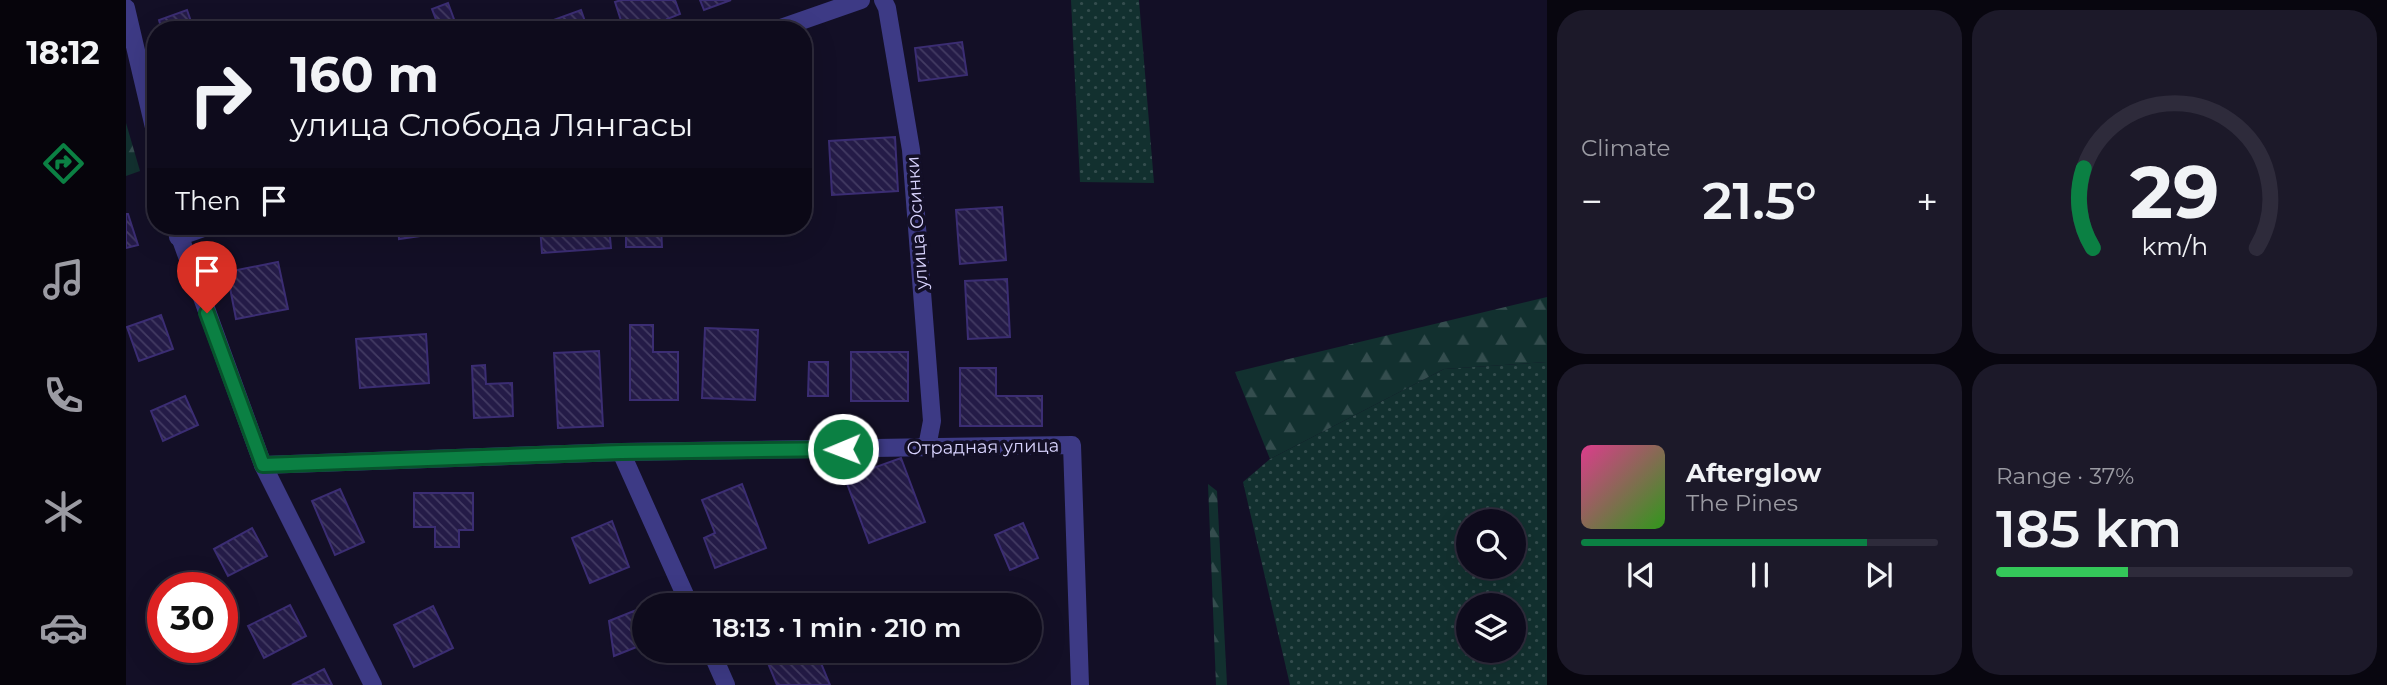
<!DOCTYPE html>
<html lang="en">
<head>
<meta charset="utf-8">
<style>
	body { margin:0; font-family:Montserrat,sans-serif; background:#1c1929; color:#f1f3f6; height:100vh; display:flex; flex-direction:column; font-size:26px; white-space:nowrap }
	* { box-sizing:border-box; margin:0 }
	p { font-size:23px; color:#9b9ba3 }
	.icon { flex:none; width:38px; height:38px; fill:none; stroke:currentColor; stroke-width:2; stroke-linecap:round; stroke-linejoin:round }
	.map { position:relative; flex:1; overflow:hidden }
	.panel { display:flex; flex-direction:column; gap:10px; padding:10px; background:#08060f; width:840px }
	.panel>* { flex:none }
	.guide { position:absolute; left:21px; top:21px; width:665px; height:214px; border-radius:28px; box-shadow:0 7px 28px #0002,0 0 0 2px #2e2b3b; background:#0e0b1c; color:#f1f3f6; overflow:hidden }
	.tools { position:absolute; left:1330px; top:509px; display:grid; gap:14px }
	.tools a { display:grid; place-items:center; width:70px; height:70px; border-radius:50%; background:#0e0b1c; box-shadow:0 7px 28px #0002,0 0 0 2px #2e2b3b; font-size:35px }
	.speed { position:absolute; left:21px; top:572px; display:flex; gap:14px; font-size:35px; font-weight:700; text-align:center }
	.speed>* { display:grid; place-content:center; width:91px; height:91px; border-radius:50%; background:#0e0b1c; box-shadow:0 7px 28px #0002,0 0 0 2px #2e2b3b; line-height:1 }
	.speed .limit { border:10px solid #d22; background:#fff; color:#111 }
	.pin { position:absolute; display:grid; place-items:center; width:60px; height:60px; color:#fff; margin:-72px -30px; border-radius:50% 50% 50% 0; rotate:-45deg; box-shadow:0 0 7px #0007 }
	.pin .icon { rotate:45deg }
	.me { position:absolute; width:77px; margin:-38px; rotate:269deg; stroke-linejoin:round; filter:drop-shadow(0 0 5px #0008) }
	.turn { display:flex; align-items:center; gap:24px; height:147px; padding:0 28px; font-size:32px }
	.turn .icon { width:91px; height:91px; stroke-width:2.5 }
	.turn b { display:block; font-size:49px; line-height:60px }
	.then { display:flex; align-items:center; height:66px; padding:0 28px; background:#0003; gap:14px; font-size:26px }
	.big { font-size:52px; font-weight:600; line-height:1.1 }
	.panel .widget { flex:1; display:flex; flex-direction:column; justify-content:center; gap:10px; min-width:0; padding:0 24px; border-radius:28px; background:#1c1929 }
	.panel .dial { align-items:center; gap:0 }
	.dial svg { height:182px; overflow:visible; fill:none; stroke:#2e2b3b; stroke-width:7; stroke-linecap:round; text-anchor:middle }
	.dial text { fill:#f1f3f6; stroke:none }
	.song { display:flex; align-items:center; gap:21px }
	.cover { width:84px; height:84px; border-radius:10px; background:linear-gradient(135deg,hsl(330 70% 55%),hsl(110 70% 35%)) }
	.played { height:7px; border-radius:4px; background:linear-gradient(90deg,#0b8043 80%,#2e2b3b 80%) }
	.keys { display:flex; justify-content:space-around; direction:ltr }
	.heat { display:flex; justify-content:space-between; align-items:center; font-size:38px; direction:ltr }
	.charge { height:10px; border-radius:5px; background:linear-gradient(90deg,#34c759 37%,#2e2b3b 0) }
	.panel .tiles { flex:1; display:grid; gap:10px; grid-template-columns:repeat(2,1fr) }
	.trip { position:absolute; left:506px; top:593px; width:410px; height:70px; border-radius:35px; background:#0e0b1c; box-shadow:0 7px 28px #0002,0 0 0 2px #2e2b3b; font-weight:600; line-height:70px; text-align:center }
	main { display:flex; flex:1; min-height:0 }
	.dock { display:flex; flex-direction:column; width:126px; justify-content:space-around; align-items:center; background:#06040b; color:#9b9ba3 }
	.dock .icon { width:49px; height:49px }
	.dock .current { color:#0b8043 }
	.dock b { font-size:32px; color:#f1f3f6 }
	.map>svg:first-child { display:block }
	.grass { fill:url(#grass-dots); fill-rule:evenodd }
	.forest { fill:url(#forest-firs) }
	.building { fill:url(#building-back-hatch); stroke:#3b2d73; stroke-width:2 }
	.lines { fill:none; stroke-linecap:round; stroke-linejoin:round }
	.minor { stroke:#3d3a85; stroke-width:18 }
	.route-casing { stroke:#07532c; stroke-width:18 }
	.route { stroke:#0b8043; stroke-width:12 }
	.labels { text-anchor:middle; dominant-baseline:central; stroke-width:7; stroke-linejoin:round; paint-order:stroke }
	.street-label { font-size:18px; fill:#d9d4ff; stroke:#130f26 }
</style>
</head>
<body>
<main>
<nav class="dock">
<b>18:12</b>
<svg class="icon current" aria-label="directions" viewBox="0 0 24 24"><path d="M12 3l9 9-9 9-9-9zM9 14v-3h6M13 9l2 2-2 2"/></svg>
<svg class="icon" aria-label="music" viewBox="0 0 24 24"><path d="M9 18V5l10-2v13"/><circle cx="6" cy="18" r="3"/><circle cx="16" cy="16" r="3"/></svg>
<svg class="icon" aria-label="phone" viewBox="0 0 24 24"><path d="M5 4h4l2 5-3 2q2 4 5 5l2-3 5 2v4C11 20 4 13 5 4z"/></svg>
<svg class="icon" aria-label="climate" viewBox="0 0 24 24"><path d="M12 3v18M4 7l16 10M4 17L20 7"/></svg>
<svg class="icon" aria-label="car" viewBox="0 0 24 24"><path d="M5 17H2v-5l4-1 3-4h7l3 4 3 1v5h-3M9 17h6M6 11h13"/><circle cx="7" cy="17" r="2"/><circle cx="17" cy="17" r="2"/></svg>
</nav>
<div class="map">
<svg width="1421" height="685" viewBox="0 0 1421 685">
	<defs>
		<pattern id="grass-dots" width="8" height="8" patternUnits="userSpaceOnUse" patternTransform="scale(1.75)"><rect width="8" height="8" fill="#12302f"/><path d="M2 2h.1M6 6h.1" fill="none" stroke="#344d4e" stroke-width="1.8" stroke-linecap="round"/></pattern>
		<pattern id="forest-firs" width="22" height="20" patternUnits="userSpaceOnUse" patternTransform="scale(1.75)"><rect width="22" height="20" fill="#12302f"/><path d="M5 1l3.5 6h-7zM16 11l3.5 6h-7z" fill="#344d4e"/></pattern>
		<pattern id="building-back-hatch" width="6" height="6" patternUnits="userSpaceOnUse" patternTransform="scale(1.75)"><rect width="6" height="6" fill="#241b47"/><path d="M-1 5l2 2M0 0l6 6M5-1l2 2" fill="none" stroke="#433b63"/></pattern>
	</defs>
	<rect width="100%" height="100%" fill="#130f26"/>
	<!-- grass -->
	<g class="grass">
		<path d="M945,0H1013L1028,183L954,182Z"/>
		<path d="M1421,362V685H1164L1117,482L1144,459L1318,369ZM1342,522H1388V567H1342ZM1342,606H1388V651H1342Z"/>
	</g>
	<!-- forest -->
	<g class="forest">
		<path d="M0,123L14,171L0,176Z"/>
		<path d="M1421,297V362L1318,369L1144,459L1109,372Z"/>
		<path d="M1082,484L1091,491L1101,685H1090Z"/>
	</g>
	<!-- building -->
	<g class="building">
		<path d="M495,0H549L554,14L541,19L545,30H498L489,2Z"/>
		<path d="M574,0H605L578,10Z"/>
		<path d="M322,3L332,30H314L306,9Z"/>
		<path d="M61,10L68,30H36L33,20Z"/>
		<path d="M455,10L462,30H413L411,26Z"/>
		<path d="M836,42L841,75L793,81L789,48Z"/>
		<path d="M769,137L772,191L706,195L703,141Z"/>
		<path d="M876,207L880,260L834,264L830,210Z"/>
		<path d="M0,214H2L12,245L0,248Z"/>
		<path d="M272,226H315L316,233L273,239Z"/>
		<path d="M414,226H483L485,248L416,253Z"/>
		<path d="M500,226H535L536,247H500Z"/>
		<path d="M152,262L162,309L110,319L101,272Z"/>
		<path d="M881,279L884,337L842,339L839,281Z"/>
		<path d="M35,315L47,349L13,361L1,327Z"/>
		<path d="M504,325H527V352H552V400H504Z"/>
		<path d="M579,328L632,330L629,400L576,398Z"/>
		<path d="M300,334L303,383L234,388L230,339Z"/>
		<path d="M473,351L477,426L432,428L428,353Z"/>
		<rect x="725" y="352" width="57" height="49"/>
		<path d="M683,362H702V396H682Z"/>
		<path d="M359,365L360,384L386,383L387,416L348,418L346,366Z"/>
		<path d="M834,368H870V396H916V426H834Z"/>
		<path d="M59,396L72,425L37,441L25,411Z"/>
		<path d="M775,458L799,522L743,543L719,478Z"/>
		<path d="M616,484L640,548L589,568L578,538L589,533L576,500Z"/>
		<path d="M214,489L238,542L209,555L186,501Z"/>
		<path d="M288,493H347V530H333V547H309V527H288Z"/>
		<path d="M486,521L503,567L464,583L446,538Z"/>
		<path d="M897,523L912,558L884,570L869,535Z"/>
		<path d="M126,528L141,556L102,576L88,549Z"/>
		<path d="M164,605L180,636L138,658L122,626Z"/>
		<path d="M307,606L327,648L288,667L268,625Z"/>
		<path d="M518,607V644L488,656L483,621Z"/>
		<path d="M637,651H690L704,685H651Z"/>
		<path d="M198,669L206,685H166Z"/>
	</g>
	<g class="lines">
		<!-- minor -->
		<g class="minor">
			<path d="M757,0L761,8L785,150L806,421L801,447"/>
			<path d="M0,8L30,136"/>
			<path d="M649,30L735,0"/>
			<path d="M50,226L137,465L247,685"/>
			<path d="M52,237L83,226"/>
			<path d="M495,452L564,606"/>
			<path d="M137,465L495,452L946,445L954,685"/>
			<path d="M585,651L600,685"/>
		</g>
	</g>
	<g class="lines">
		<!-- route casing -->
		<g class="route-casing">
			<path id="route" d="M81,313L137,465L495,452L717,449"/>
		</g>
		<!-- route -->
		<use href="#route" class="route"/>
	</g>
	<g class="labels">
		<!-- street labels -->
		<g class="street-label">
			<text transform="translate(791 223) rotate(-94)">улица Осинки</text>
			<text transform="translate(857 447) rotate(-1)">Отрадная улица</text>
		</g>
	</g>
</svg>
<div class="tools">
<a><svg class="icon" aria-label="search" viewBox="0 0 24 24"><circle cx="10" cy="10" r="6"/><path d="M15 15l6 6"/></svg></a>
<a><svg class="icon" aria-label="layers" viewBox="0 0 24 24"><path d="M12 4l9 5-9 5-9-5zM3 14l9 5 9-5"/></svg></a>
</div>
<div class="speed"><div class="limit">30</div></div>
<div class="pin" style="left:81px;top:313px;background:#d93025"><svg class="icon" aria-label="arrive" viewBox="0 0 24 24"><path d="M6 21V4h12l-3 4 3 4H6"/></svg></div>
<svg class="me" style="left:717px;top:449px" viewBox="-20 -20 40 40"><circle r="17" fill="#0b8043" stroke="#fff" stroke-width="3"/><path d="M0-11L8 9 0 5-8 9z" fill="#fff"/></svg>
<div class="trip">18:13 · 1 min · 210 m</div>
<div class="guide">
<div class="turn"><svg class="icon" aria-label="right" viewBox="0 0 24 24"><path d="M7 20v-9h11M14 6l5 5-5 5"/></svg><div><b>160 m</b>улица Слобода Лянгасы</div></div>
<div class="then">Then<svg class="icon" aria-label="arrive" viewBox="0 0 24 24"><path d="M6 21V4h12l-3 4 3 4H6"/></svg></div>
</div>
</div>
<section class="panel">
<div class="tiles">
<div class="widget"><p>Climate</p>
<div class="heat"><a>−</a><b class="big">21.5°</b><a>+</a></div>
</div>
<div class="widget dial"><svg viewBox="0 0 100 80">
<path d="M14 69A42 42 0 1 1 86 69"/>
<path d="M14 69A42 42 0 0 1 10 34" stroke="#0b8043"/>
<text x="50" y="56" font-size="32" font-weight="700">29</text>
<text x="50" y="72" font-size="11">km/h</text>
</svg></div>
<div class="widget">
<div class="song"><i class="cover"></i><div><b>Afterglow</b><p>The Pines</p></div></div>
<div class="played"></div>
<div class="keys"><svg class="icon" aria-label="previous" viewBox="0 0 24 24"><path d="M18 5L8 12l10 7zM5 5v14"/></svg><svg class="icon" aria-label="pause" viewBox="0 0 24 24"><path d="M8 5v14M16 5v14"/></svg><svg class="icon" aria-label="next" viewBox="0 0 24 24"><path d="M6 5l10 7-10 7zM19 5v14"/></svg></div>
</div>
<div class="widget"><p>Range · 37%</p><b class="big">185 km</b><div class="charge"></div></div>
</div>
</section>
</main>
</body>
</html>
